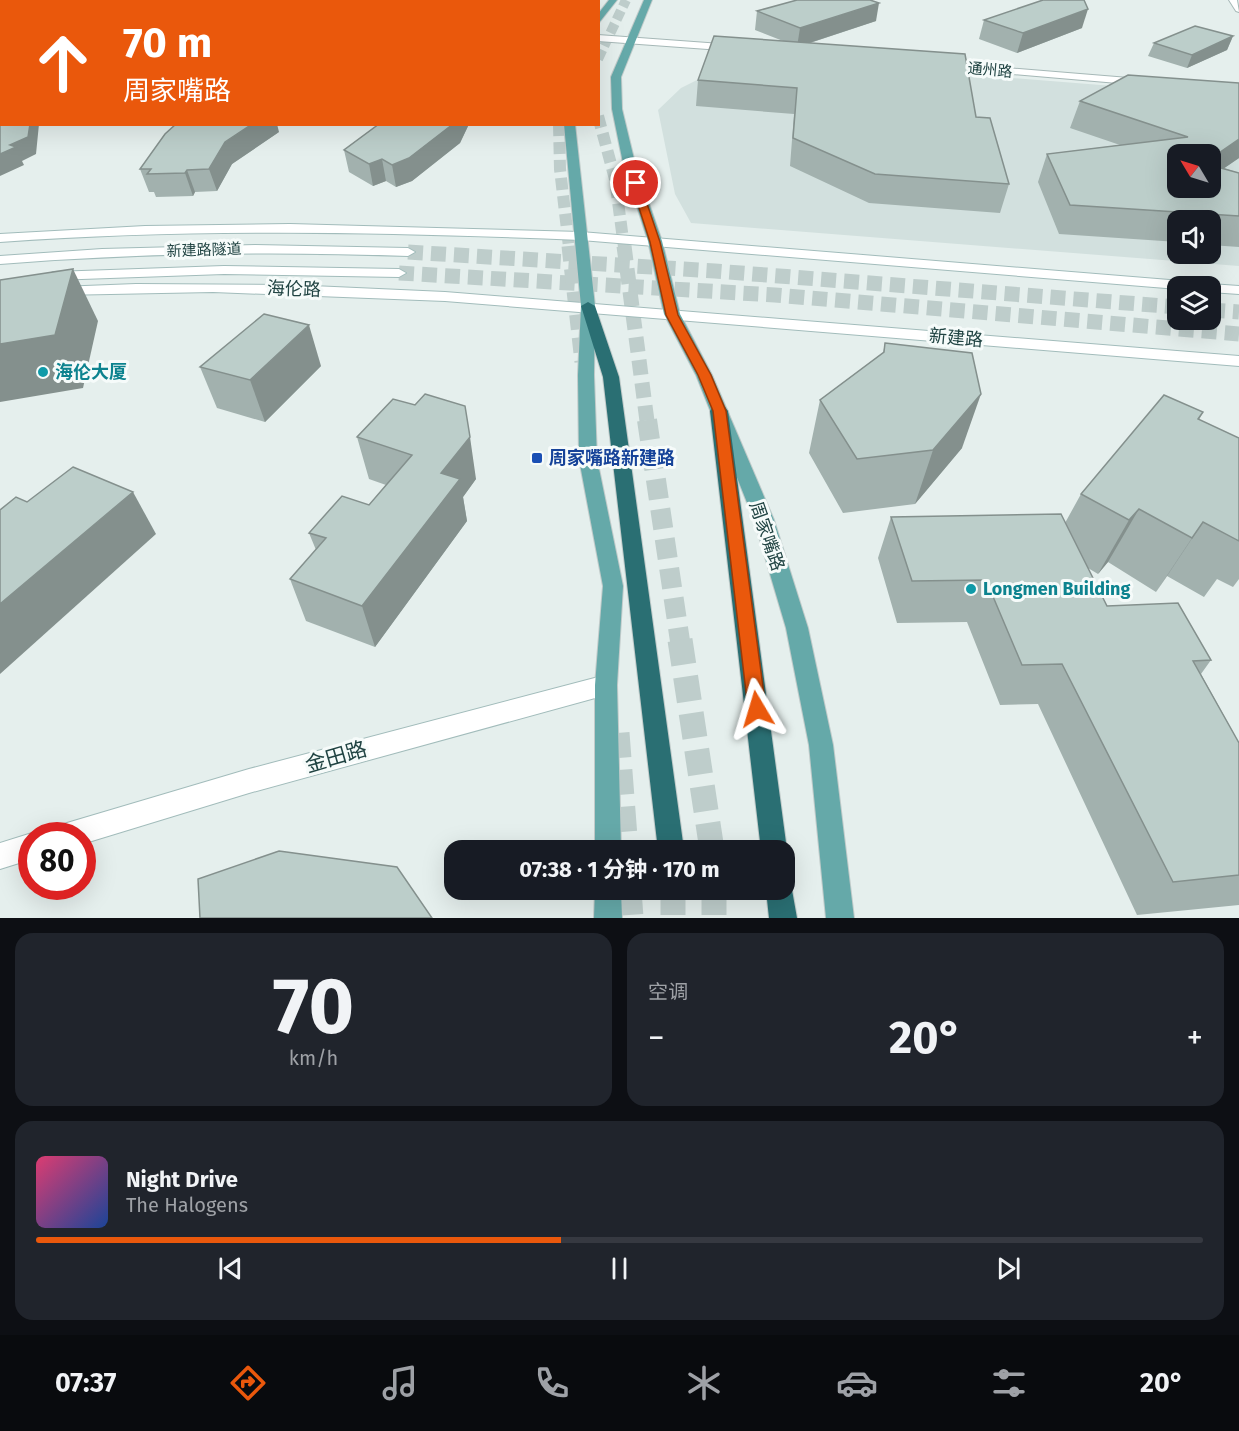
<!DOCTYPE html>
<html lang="zh">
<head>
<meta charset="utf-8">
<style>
	body { margin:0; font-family:"Fira Sans","Noto Sans SC",sans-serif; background:#20242c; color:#f1f3f6; height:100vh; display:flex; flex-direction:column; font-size:22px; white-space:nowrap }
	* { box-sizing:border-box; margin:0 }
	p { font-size:20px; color:#9ea1a6 }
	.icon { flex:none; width:33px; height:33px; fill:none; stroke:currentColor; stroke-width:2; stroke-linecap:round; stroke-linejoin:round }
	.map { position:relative; height:918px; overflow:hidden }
	.sheet { display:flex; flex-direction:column; gap:15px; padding:15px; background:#0d0f14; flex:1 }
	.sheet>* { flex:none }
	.hud { position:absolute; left:0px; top:0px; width:600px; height:126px; box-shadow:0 6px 24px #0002; background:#ea580c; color:#fff; overflow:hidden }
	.needle { width:39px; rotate:308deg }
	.tools { position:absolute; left:1167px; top:144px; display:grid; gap:12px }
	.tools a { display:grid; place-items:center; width:54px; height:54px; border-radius:12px; background:#171b24; box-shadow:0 6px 24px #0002; font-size:30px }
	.speed { position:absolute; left:18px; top:822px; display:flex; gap:12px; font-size:30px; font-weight:700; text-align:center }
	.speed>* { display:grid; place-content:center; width:78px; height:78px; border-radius:50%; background:#171b24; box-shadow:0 6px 24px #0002; line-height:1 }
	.speed .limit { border:9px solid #d22; background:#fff; color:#111 }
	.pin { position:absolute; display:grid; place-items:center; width:51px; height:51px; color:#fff; margin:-26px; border:3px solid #fff; border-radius:50%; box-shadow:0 2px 6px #0007 }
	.me { position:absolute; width:66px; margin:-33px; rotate:353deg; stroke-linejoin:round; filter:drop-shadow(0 0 4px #0008) }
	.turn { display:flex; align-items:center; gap:21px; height:126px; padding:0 24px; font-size:27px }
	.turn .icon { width:78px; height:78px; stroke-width:2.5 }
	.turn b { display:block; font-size:42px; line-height:51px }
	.big { font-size:45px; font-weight:700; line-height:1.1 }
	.sheet .tile { flex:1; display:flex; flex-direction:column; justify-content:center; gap:9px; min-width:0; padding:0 21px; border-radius:18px; background:#20242c }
	.sheet .dial { align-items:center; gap:0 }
	.dial b { font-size:78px; line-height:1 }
	.song { display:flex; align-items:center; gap:18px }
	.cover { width:72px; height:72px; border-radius:9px; background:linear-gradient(135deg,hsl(340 70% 55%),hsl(220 70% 35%)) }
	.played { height:6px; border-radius:3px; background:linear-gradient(90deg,#ea580c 45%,#363941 45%) }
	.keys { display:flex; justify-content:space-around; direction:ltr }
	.heat { display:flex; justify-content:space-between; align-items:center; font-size:33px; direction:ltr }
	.sheet .tiles { flex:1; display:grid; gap:15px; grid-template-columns:1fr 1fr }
	.tile:last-child { grid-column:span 2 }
	.trip { position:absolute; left:444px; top:840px; width:351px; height:60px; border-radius:18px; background:#171b24; box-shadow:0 6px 24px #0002; font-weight:700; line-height:60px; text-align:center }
	.tab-bar { display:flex; height:96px; justify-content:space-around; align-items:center; background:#090b0e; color:#9ea1a6 }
	.tab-bar .icon { width:42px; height:42px }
	.tab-bar .active { color:#ea580c }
	.tab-bar b { font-size:27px; color:#f1f3f6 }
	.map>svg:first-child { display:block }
	.built { fill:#d2e0de; fill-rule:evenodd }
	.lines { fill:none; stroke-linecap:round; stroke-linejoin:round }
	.secondary-tunnel { stroke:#becdcb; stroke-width:15; stroke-dasharray:15 8; stroke-linecap:butt }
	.highway-tunnel-far4 { stroke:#becdcb; stroke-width:10; stroke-dasharray:10 4.5; stroke-linecap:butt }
	.highway-tunnel-far3 { stroke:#becdcb; stroke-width:12; stroke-dasharray:12 6; stroke-linecap:butt }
	.highway-tunnel-far2 { stroke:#becdcb; stroke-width:15; stroke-dasharray:15 8; stroke-linecap:butt }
	.highway-tunnel-far1 { stroke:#becdcb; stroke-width:20; stroke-dasharray:20 10; stroke-linecap:butt }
	.highway-tunnel { stroke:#becdcb; stroke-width:25; stroke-dasharray:25 12; stroke-linecap:butt }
	.street-casing { stroke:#a6b8b7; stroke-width:2 }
	.secondary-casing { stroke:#a2bcbb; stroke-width:2 }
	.primary-casing { stroke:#c1cbca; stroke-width:2 }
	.highway-casing { stroke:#c1cbca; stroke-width:2 }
	.street { fill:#fff; fill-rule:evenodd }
	.secondary { fill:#fff; fill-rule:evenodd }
	.primary { fill:#65a9a9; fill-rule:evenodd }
	.highway { fill:#2a6f73; fill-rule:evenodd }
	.wall { fill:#a2b1ae }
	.shaded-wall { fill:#84908d }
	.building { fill:#bcceca; stroke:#84908d; stroke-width:1.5 }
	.route { fill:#ea580c; stroke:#983908; stroke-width:1.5 }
	.culture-dot { fill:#0f9aa8; stroke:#f6fbfa; stroke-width:2 }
	.transit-dot { fill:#1a4fb4; stroke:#f6fbfa; stroke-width:2 }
	.labels { text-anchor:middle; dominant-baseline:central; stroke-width:6; stroke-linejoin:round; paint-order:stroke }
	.far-street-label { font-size:15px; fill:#214443; stroke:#f6fbfa }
	.street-label { font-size:18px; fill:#214443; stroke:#f6fbfa }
	.culture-label { font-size:18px; font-weight:bold; fill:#0d838f; stroke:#f6fbfa; text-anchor:start }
	.transit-label { font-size:18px; font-weight:bold; fill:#164399; stroke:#f6fbfa; text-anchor:start }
	.near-street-label { font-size:21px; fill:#214443; stroke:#f6fbfa }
</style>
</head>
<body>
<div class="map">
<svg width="1239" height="918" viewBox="0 0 1239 918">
	<rect width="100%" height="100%" fill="#e5efed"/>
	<!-- built -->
	<path class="built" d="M710,54L1239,96V266L691,223L675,194L658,110L681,88L703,77ZM1178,154H1210V188H1178ZM1178,220H1210V254H1178Z"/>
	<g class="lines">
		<!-- secondary-tunnel -->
		<g class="secondary-tunnel">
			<path d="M408,252L715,271L1178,307"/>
			<path d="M399,273L775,295L1239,334"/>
			<path d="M1210,310L1239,312"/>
		</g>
		<!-- highway-tunnel-far4 -->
		<path class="highway-tunnel-far4" d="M598,59L626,0"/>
		<!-- highway-tunnel-far3 -->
		<g class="highway-tunnel-far3">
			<path d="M598,116L615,179L624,247"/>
			<path d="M559,124L560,169L569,247"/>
		</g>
		<!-- highway-tunnel-far2 -->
		<g class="highway-tunnel-far2">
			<path d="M569,246L582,362"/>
			<path d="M624,246L647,421"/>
		</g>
		<!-- highway-tunnel-far1 -->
		<path class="highway-tunnel-far1" d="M647,420L680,641"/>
		<!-- highway-tunnel -->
		<g class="highway-tunnel">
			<path d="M680,640L712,850"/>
			<path d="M617,733L626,850"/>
			<path d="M629,890L631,918"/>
			<path d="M673,890V918"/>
			<path d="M714,890V918"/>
		</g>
		<!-- street casing -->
		<g class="street-casing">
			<g id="street">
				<path d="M1229,0H1237L1239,12L1236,11Z"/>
				<path d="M598,35L735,45L740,48L735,51L598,41Z"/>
				<rect x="0" y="49" width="2" height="6"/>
				<path d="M945,63L1141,79L1146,82L1141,85L942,68V64Z"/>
			</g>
		</g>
		<!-- secondary casing -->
		<g class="secondary-casing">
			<g id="secondary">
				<path d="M328,0H336L327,2Z"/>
				<path d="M290,224L581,232L1194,282L1201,286H1178V289L581,240C387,232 194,228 0,242V234L145,226Z"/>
				<path d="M255,245L408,248L415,252L408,256C272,251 136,253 0,264V256L102,249Z"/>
				<path d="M224,266L399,269L406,273L399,277L224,274L53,280L46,276L53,272Z"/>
				<path d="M136,284L290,285L445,292L1239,356V366L445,301L213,292L59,295L52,291L59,287Z"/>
				<path d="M1210,284L1239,286V294L1210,292V286H1204Z"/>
				<path d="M606,675L614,678L617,685L614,692L606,695L249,793L82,844V836H54L58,827L67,823L249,769Z"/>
				<path d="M32,833L38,836H32V859L0,869V843Z"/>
			</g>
		</g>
		<!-- primary casing -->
		<g class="primary-casing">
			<g id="primary">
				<path d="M609,0H617L598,24V14Z"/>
				<path d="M644,0H652L621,77L622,109L635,163L662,241L680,314L712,375L774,520L808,628L833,745L854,918H826L809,745L786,628L754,520L696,375L664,314L648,241L623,163L612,109L611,77Z"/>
				<path d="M564,124H575L595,306L594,375L597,459L623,586L617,685L621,850H595V685L603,586L579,459L578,375L581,306Z"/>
				<path d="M595,890H621L622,918H594Z"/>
			</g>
		</g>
		<!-- highway casing -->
		<g class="highway-casing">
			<g id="highway">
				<path d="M588,302L595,306L619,377L684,850H658L603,377L581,306Z"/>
				<path d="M719,405L725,407L728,411L787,850L784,856V850H761L710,411L713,407Z"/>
				<path d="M784,879L789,880L792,890L797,918H769L766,890H784Z"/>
			</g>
		</g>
		<!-- street -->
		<use href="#street" class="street"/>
		<!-- secondary -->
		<use href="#secondary" class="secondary"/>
		<!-- primary -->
		<use href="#primary" class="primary"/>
		<!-- highway -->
		<use href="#highway" class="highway"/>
	</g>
	<!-- wall -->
	<g class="wall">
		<path d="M14,0H288L283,2H17Z"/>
		<path d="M757,11L876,21L810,43L976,117L1009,184L1000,213L869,203L790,166L794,114L696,106L698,80L783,41L755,30Z"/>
		<path d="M984,20L1082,28L1017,53L979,39Z"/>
		<path d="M1233,36L1227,50L1187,68L1148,56L1154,43Z"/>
		<path d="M1128,75L1239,158L1224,168L1239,173V247L1210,245V220H1178V242L1059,234L1038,182L1047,154L1120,145L1070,128L1080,101Z"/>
		<path d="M379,124H469L460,143L412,181L396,187L386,181L373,186L349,172L344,150Z"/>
		<path d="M279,132L232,164L217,191L195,192L193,196L156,197L154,192H149L140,169Z"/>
		<path d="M885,343L962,448L915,504L843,513L809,453L820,400L883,353Z"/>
		<path d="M321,366L265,422L217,408L200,367Z"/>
		<path d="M393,399L476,479L463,497L467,521L375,647L306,621L290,579L316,550L309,533L369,505L386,485L369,479L357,437Z"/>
		<path d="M1203,412L1199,420L1239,438V579L1233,587L1217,579L1204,597L1167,576L1156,592L1108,562L1098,574L1088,568L1107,606L1211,660L1201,674L1239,743V905L1137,915L1038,704L1000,705L967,622L897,623L878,558L891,517L1065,523L1081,494Z"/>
	</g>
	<!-- shaded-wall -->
	<g class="shaded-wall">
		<path d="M183,0H288L283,2H178Z"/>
		<path d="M879,3L876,21L797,47L800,28Z"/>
		<path d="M1088,9L1082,28L1017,53L1023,33Z"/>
		<path d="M1233,36L1227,50L1187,68L1192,55Z"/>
		<path d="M30,124H39L36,154L22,161L24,165L0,176V154Z"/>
		<path d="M252,124H277L279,132L232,164L217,191L209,169L225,142Z"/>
		<path d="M453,124H469L460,143L412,181L396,187L392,165Z"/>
		<path d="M1239,139V158L1210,178V159Z"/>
		<path d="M382,159L386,181L373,186L369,164Z"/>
		<path d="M187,170L195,192L193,196L185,173Z"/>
		<path d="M73,269L98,321L83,388L0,402V344Z"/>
		<path d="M309,325L321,366L265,422L250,380Z"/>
		<path d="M981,394L962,448L915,504L933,450Z"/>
		<path d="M470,437L476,479L463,497L467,521L375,647L362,606L441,473Z"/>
		<path d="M133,492L156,534L0,674V604Z"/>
		<path d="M1139,509L1108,562L1098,574L1129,520Z"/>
		<path d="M1203,522L1167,576L1156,592L1192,538Z"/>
	</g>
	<!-- building -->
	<g class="building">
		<path d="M56,0H101L96,2H59Z"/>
		<path d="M101,0H183L178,2H102Z"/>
		<path d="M797,0H870L879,3L800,28L757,11Z"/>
		<path d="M1043,0H1084L1088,9L1023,33L984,20Z"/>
		<path d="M1195,26L1233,36L1192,55L1154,43Z"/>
		<path d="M714,36L965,54L976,117L990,118L1009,184L875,174L793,138L797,88L698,80Z"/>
		<path d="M1128,75L1239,83V139L1210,159V154H1178V188H1210V165L1239,173V216L1070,205L1047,154L1188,137L1080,101Z"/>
		<path d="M2,110V124H30L28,137L10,145L16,147L0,154V111Z"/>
		<path d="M176,124H252L225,142L209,169L187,170L185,173L147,174L151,169H140L165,134Z"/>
		<path d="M379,124H453L409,158L392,165L382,159L369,164L344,150Z"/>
		<path d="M73,269L55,335L0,344V280Z"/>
		<path d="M264,314L309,325L250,380L200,367Z"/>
		<path d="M885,343L972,353L981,394L933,450L857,459L820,400L884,352Z"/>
		<path d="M425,394L465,406L470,437L441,473L460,479L362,606L290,579L326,538L309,533L342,496L369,505L412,455L357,437L393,399L415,405Z"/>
		<path d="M1164,395L1203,412L1198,419L1239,438V541L1203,522L1192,538L1139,509L1129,520L1081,494Z"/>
		<path d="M73,467L133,492L0,604V510L16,497L27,502Z"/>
		<path d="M1061,514L1107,606L1178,603L1211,660L1193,661L1239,743V875L1173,882L1062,664L1022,665L986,580L912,581L891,517Z"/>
		<path d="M279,851L397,867L432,918H200L198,879Z"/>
	</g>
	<!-- route -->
	<path class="route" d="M636,180L640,183L660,242L678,315L711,375L726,411L766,709L763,715L757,717L751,715L748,709L713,411L698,375L666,315L650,242L631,183Z"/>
	<!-- markers -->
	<g class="culture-dot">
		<circle cx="43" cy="372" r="6"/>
		<circle cx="971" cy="589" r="6"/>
	</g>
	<rect class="transit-dot" x="531" y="452" width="12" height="12" rx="3"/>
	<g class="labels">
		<!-- far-street labels -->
		<g class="far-street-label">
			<text transform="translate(990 70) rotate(5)">通州路</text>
			<text transform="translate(204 250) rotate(-2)">新建路隧道</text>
		</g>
		<!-- street labels -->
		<g class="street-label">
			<text transform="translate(294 289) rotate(2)">海伦路</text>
			<text transform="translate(956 338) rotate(5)">新建路</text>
			<text transform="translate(767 536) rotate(71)">周家嘴路</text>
		</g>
		<!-- culture labels -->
		<g class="culture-label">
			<text x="55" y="372">海伦大厦</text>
			<text x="983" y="589">Longmen Building</text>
		</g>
		<!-- transit labels -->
		<g class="transit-label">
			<text x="549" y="458">周家嘴路新建路</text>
		</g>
		<!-- near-street labels -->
		<g class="near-street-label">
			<text transform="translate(336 757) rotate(-16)">金田路</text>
		</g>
	</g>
</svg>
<div class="tools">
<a><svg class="needle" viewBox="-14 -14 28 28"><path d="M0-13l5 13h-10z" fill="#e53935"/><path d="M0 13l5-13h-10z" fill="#9ea1a6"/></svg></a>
<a><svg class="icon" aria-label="sound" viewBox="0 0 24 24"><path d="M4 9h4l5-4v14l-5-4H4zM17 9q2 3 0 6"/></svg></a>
<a><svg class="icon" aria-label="layers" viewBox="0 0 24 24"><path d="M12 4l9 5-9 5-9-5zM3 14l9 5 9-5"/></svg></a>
</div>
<div class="speed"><div class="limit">80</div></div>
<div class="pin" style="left:636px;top:183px;background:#d93025"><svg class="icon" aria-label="arrive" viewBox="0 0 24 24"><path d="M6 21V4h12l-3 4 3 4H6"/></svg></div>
<svg class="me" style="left:757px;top:709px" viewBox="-20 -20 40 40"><path d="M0-17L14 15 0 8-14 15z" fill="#ea580c" stroke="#fff" stroke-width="4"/></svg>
<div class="trip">07:38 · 1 分钟 · 170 m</div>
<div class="hud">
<div class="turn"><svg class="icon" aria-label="ahead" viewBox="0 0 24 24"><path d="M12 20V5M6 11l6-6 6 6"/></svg><div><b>70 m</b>周家嘴路</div></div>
</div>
</div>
<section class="sheet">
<div class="tiles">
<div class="tile dial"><b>70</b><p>km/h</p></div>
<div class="tile"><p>空调</p>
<div class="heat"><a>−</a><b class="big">20°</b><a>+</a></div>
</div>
<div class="tile">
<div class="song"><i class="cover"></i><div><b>Night Drive</b><p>The Halogens</p></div></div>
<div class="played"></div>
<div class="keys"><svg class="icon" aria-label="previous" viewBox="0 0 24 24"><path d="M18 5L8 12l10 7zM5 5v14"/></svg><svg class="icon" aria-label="pause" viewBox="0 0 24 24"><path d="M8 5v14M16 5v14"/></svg><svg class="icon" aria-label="next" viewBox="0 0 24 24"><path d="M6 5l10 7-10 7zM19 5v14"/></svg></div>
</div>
</div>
</section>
<nav class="tab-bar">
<b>07:37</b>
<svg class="icon active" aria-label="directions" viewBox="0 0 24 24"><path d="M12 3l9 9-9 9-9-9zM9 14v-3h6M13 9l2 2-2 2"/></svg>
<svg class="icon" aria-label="music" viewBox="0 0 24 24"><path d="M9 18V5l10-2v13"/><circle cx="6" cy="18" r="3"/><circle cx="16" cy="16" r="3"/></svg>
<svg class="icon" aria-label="phone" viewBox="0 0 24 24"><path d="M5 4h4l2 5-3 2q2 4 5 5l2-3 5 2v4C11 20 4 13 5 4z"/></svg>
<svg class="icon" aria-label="climate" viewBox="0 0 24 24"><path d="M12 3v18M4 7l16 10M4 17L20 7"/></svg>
<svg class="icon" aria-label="car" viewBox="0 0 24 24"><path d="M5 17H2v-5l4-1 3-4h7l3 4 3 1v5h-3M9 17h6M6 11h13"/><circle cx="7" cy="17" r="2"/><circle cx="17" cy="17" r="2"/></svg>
<svg class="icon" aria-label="filters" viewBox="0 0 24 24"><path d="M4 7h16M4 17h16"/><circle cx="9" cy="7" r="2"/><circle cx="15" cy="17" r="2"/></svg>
<b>20°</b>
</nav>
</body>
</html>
